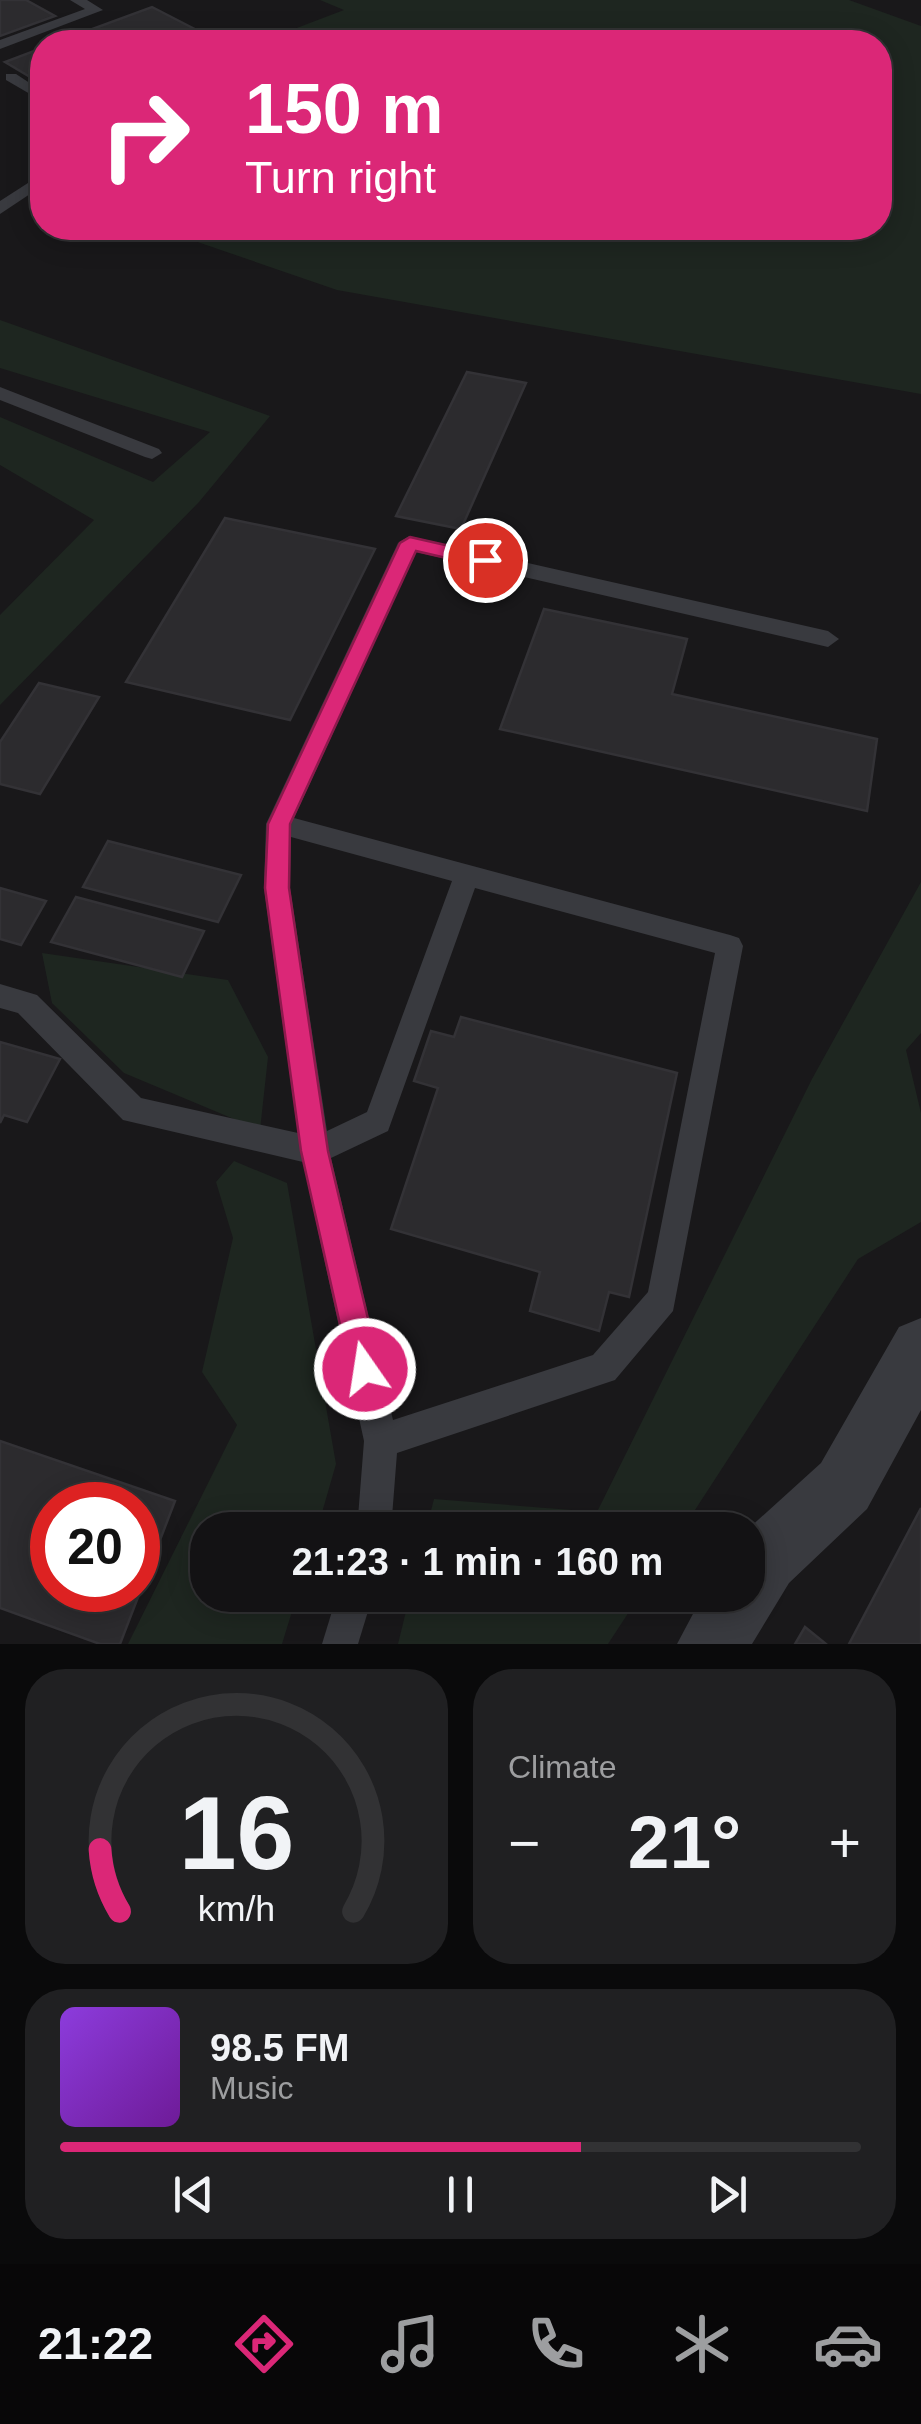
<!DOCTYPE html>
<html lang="en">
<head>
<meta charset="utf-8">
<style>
	body { margin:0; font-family:Helvetica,sans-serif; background:#202022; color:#f1f3f6; height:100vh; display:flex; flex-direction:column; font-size:38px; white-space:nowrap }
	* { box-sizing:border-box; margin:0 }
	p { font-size:32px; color:#9d9ea0 }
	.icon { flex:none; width:55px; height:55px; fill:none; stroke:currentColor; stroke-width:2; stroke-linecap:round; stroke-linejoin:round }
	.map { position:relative; height:1644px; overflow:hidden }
	.sheet { display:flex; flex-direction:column; gap:25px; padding:25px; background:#0a0a0b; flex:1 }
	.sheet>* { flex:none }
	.banner { position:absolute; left:30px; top:30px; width:862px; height:210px; border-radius:40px; box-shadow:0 5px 25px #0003,0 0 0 2px #323234; background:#db2777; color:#fff; overflow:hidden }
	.speed { position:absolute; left:30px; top:1482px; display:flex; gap:20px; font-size:50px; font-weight:700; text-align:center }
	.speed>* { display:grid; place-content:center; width:130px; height:130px; border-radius:50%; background:#131214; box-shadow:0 5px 25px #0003,0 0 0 2px #323234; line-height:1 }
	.speed .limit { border:15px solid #d22; background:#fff; color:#111 }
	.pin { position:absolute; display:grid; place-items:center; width:85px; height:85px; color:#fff; margin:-42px; border:5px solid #fff; border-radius:50%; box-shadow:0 2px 10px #0007 }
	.me { position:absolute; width:110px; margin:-55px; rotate:347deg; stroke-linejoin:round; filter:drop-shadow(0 0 8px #0008) }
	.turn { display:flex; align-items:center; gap:35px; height:210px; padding:0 50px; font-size:45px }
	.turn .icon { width:130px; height:130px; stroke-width:2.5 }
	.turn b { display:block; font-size:70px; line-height:85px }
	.big { font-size:75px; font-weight:700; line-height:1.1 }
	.sheet .card { flex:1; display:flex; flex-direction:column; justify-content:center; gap:15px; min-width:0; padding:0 35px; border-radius:40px; background:#202022 }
	.sheet .dial { align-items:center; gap:0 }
	.dial svg { height:260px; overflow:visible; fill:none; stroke:#323234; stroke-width:7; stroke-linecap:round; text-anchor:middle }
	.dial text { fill:#f1f3f6; stroke:none }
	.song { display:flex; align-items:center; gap:30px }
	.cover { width:120px; height:120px; border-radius:15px; background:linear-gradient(135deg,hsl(270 70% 55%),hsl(280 70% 35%)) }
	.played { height:10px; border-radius:5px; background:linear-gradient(90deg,#db2777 65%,#323234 65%) }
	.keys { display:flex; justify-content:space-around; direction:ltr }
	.heat { display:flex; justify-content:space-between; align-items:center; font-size:55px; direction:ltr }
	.sheet .tiles { flex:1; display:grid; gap:25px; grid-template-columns:1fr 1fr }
	.card:last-child { grid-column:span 2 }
	.trip { position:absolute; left:190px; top:1512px; width:575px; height:100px; border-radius:40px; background:#131214; box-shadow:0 5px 25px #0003,0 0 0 2px #323234; font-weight:700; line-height:100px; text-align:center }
	.dock { display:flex; height:160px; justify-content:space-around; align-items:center; background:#080708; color:#9d9ea0 }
	.dock .icon { width:70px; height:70px }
	.dock .active { color:#db2777 }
	.dock b { font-size:45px; color:#f1f3f6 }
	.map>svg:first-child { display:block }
	.green { fill:#1e2620 }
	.building { fill:#2c2b2e; stroke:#333236; stroke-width:2.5; fill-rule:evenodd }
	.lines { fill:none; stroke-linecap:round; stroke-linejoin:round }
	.lane { fill:#393a3f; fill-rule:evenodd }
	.street { fill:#393a3f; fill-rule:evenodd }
	.route { fill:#db2777; stroke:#8e194d; stroke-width:2.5 }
</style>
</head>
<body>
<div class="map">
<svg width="921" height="1644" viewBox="0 0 921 1644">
	<rect width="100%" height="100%" fill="#19181a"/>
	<!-- green -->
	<g class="green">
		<path d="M320,0H849L921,26V394L337,290L157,228H880V42H260L344,10Z"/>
		<path d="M0,320L270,416L199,502L0,705V615L94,520L0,465V417L153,482L210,432L0,368Z"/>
		<path d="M921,882V1033L906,1050L921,1113V1222L858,1259L682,1530H426L434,1499L597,1512L812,1079Z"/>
		<path d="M42,953L228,980L268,1057L260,1130L124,1073L52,1003Z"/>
		<path d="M234,1161L287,1183L336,1464L317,1530H208V1595H297L282,1644H128L237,1425L202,1372L233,1238L216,1182Z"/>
		<path d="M410,1595H640L608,1644H398Z"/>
	</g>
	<!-- building -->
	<g class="building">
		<path d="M0,0H26L55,16L0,36Z"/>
		<path d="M152,7L218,41L57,42Z"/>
		<path d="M42,48V84L5,62Z"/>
		<path d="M467,372L526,383L461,529L396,516Z"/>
		<path d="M225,518L375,549L290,720L126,682Z"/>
		<path d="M544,609L687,639L672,694L877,739L867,811L500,729Z"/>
		<path d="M39,683L99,697L40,794L0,784V742Z"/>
		<path d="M108,841L241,875L218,922L83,887Z"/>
		<path d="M0,888L46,901L21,945L0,939Z"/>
		<path d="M76,897L204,931L182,977L51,942Z"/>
		<path d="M461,1017L677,1073L629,1297L609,1292L599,1331L530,1311L540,1272L391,1229L438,1088L414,1081L431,1031L454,1037Z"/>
		<path d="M0,1042L60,1059L27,1122L4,1115L0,1123Z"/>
		<path d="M0,1441L175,1501L120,1644H100L0,1608ZM52,1505H138V1590H52Z"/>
		<path d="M921,1508V1644H849Z"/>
		<path d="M805,1627L826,1644H795Z"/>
	</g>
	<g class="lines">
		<!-- lane -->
		<g class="lane">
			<path d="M70,0H87L103,10L0,49V40L85,9Z"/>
			<path d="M6,74H16L42,91V101L6,80Z"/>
			<path d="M42,174V186L0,214V201Z"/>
			<path d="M0,387L159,449L162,453L152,459L145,457L0,400Z"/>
			<path d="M409,536L828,631L839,639L828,647L416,552L294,818L730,935L739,938L743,946L673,1311L615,1380L397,1453L391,1530H357L364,1441L303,1162L123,1120L18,1013L0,1008V984L37,995L141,1098L298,1133L264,888L266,824L398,543ZM291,837L452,881L367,1112L327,1131L290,888ZM475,888L715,953L648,1292L593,1355L393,1420L331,1158L388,1131Z"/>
			<path d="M337,1595H373L358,1644H322Z"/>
		</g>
		<!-- street -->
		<path class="street" d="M921,1318V1410L867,1509L789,1583L752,1644H677L703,1595H748L747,1530L821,1463L899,1327Z"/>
	</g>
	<!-- route -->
	<path class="route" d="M410,537L485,554L495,560L485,567L416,551L290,824L289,888L328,1151L380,1369L375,1379L365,1384L354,1379L350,1369L301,1151L265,888L268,824L400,543Z"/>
</svg>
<div class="speed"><div class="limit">20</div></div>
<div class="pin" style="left:485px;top:560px;background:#d93025"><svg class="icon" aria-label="arrive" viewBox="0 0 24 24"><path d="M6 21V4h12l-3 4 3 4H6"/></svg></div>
<svg class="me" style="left:365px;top:1369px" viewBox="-20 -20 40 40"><circle r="17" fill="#db2777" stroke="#fff" stroke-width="3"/><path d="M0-11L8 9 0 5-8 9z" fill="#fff"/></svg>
<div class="trip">21:23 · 1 min · 160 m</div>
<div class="banner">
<div class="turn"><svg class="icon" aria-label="right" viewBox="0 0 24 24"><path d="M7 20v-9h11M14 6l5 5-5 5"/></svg><div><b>150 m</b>Turn right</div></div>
</div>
</div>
<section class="sheet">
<div class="tiles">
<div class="card dial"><svg viewBox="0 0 100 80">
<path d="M14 69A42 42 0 1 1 86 69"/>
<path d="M14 69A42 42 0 0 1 8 50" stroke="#db2777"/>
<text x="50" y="56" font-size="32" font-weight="700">16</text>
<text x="50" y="72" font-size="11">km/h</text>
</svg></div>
<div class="card"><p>Climate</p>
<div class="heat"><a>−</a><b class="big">21°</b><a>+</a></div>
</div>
<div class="card">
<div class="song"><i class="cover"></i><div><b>98.5 FM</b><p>Music</p></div></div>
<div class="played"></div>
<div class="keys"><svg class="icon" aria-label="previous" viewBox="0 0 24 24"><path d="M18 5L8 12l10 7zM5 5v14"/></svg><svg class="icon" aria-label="pause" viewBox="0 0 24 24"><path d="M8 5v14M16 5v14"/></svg><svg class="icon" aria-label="next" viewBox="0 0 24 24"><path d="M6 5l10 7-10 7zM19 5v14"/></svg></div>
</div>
</div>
</section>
<nav class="dock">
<b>21:22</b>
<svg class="icon active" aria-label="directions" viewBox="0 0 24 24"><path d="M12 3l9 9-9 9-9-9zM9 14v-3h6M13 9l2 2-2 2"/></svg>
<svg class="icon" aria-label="music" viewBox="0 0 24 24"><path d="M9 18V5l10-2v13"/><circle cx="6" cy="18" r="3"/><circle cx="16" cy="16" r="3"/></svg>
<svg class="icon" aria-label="phone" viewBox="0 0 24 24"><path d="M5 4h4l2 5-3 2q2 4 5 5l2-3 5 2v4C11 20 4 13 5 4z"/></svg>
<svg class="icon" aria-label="climate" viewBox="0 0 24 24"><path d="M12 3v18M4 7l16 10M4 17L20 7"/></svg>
<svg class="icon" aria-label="car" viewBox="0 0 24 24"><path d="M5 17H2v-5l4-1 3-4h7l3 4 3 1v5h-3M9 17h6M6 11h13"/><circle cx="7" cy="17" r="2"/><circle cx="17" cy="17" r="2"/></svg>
</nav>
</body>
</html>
